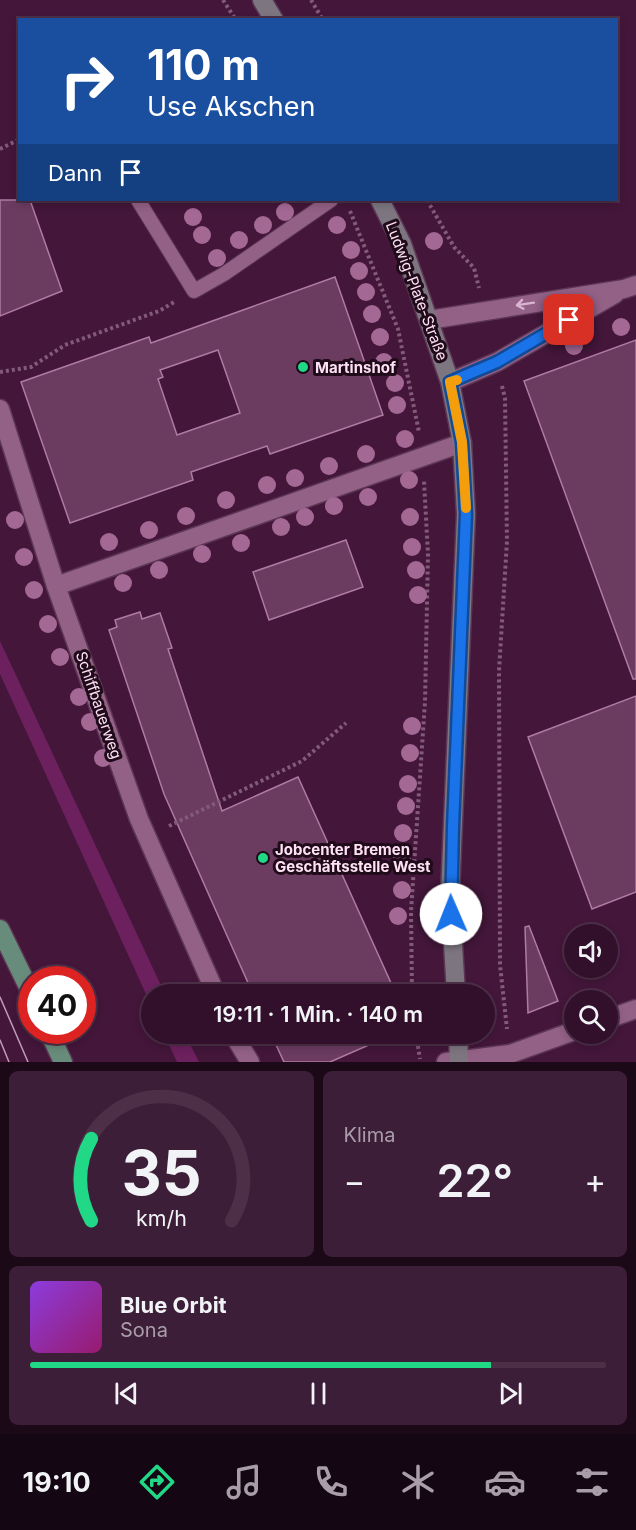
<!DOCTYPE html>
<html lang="de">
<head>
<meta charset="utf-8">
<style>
	body { margin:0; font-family:Inter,sans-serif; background:#3d1e38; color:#f1f3f6; height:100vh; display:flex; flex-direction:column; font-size:22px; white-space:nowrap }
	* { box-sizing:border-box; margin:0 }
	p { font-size:20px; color:#a89da9 }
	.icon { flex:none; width:33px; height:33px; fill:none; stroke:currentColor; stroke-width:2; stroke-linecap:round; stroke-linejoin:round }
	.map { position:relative; height:1062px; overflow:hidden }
	.side { display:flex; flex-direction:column; gap:9px; padding:9px; background:#1c0918; flex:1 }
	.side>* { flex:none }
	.guide { position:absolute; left:18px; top:18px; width:600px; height:183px; border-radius:0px; box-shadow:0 3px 9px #0003,0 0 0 2px #4d3048; background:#1a4fa0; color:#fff; overflow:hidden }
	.tools { position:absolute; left:564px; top:924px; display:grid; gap:12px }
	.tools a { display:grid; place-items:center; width:54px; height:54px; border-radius:50%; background:#32102c; box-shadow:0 3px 9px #0003,0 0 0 2px #4d3048; font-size:30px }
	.speed { position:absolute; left:18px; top:966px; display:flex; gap:12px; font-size:30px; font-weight:700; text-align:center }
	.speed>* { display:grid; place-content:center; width:78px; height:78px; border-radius:50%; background:#32102c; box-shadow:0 3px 9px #0003,0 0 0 2px #4d3048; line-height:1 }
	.speed .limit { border:9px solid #d22; background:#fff; color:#111 }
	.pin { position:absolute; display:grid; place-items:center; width:51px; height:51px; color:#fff; margin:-26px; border-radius:12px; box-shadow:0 3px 9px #0006 }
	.me { position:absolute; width:66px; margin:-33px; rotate:359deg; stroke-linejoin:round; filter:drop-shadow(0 0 4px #0008) }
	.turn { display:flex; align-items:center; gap:21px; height:126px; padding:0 30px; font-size:27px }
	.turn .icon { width:78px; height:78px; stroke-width:2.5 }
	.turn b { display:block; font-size:42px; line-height:51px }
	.then { display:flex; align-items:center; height:57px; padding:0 30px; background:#0003; gap:12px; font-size:22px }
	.big { font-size:45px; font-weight:600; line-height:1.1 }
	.side .tile { flex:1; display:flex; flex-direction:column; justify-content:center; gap:9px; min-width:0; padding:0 21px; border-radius:9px; background:#3d1e38 }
	.side .dial { align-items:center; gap:0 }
	.dial svg { height:156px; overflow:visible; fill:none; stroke:#4d3048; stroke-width:7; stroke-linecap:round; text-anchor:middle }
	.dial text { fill:#f1f3f6; stroke:none }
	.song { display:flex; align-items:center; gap:18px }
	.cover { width:72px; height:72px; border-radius:9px; background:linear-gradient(135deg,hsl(270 70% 55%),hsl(320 70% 35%)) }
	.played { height:6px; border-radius:3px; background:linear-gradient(90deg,#21d887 80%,#4d3048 80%) }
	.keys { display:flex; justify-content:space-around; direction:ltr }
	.heat { display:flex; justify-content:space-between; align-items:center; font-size:33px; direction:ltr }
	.side .tiles { flex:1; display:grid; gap:9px; grid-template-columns:1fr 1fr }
	.tile:last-child { grid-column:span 2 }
	.trip { position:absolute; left:141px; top:984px; width:354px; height:60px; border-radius:30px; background:#32102c; box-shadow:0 3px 9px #0003,0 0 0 2px #4d3048; font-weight:600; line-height:60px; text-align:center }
	.dock { display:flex; height:96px; justify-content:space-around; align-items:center; background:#140612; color:#a89da9 }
	.dock .icon { width:42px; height:42px }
	.dock .selected { color:#21d887 }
	.dock b { font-size:27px; color:#f1f3f6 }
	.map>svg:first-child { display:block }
	.green { fill:#6d205e }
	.building { fill:#6b3b60; stroke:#b07ba2; stroke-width:1.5; fill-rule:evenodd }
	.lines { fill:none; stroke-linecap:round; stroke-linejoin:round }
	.lane-casing { stroke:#5c3653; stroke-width:16 }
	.street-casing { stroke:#5c3653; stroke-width:21 }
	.secondary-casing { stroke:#5c3653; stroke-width:21 }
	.primary-casing { stroke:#5c3653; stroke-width:21 }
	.path { stroke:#835b7a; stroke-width:4; stroke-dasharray:3 3; stroke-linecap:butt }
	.lane { stroke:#936086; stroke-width:14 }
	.street { stroke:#936086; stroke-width:18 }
	.secondary { stroke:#7d7681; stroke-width:18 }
	.primary { stroke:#688c7c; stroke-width:18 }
	.tram { stroke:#bf9cb6; stroke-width:1.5 }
	.tree { fill:#a46895 }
	.oneway { stroke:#d9b4cf }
	.route-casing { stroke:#114b97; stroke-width:15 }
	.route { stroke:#1a73e8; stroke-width:10 }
	.slow { stroke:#f59e0b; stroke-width:10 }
	.poi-dot { fill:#21d887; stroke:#1f0b1a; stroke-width:2 }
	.labels { text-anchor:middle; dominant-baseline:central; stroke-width:6; stroke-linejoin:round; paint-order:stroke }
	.street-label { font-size:15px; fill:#ffe1f6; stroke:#1f0b1a }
	.poi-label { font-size:15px; font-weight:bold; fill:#ffe1f6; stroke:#1f0b1a; text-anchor:start }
</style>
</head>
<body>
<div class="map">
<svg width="636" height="1062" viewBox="0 0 636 1062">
	<rect width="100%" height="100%" fill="#43163a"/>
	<!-- green -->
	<g class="green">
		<path d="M0,641L165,994H152L151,1005L0,674Z"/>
		<path d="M164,1034H185L199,1062H177Z"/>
	</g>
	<!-- building -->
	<g class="building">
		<path d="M0,200H30L62,291L0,316Z"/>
		<path d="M335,277L383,415L270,454L267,446L191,472L193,480L70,523L21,382L149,337L151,343ZM218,350L240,413L177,435L158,379L163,377L160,370Z"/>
		<path d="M636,340V679H633L524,381Z"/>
		<path d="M346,540L363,587L269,620L253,572Z"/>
		<path d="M140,612L142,619L160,613L172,648L168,649L222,811L298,777L396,994H253L164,794L109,630L117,627L115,620Z"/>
		<path d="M636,696V892L592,909L528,737Z"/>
		<path d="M529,926L558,1001L528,1013L525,927Z"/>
		<path d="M271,1034H394L330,1062H284Z"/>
	</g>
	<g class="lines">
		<!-- lane casing -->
		<g class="lane-casing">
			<path id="lane" d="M138,200L194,291L224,274L331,200"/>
		</g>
		<!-- street casing -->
		<g class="street-casing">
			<g id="street">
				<path d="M429,320L624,289L636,285"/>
				<path d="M450,382L497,362L615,294"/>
				<path d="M0,409L56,586L139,819L216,994"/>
				<path d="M56,586L462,443"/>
				<path d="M608,1019L636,1009"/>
				<path d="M233,1034L250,1062"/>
				<path d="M446,1062L510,1054L574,1031"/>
			</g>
		</g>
		<!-- secondary casing -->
		<g class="secondary-casing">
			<g id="secondary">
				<path d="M262,0L274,20"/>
				<path d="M380,200L402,244L450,382L462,443L466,514L450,894L456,994"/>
				<path d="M458,1034L459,1062"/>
			</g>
		</g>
		<!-- primary casing -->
		<g class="primary-casing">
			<g id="primary">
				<path d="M0,929L32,995"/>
				<path d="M48,1030L63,1062"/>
			</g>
		</g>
		<!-- path -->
		<g class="path">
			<path d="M223,0L236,20"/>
			<path d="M311,0L323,20"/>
			<path d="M0,149L20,139"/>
			<path d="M427,200L454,247L474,268L479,288"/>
			<path d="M350,211L398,329L419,432"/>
			<path d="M0,372L31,367L65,345L159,311L176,301"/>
			<path d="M502,386L505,398L507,541L499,671L500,965L507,1029"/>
			<path d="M169,826L302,761L346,723"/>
			<path d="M412,994L411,911L425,702L428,554L424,481"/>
			<path d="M416,1034L420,1059"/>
		</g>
		<!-- lane -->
		<use href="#lane" class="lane"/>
		<!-- street -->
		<use href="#street" class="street"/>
		<!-- secondary -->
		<use href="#secondary" class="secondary"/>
		<!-- primary -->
		<use href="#primary" class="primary"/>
		<!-- tram -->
		<g class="tram">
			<path d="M0,997L28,1062"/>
			<path d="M0,1040L9,1062"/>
		</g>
	</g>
	<!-- trees -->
	<g class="tree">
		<circle cx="285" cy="212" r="9"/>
		<circle cx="193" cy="217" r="9"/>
		<circle cx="263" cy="225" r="9"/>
		<circle cx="337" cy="225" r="9"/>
		<circle cx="202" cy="235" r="9"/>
		<circle cx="239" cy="240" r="9"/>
		<circle cx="434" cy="241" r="9"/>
		<circle cx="351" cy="250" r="9"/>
		<circle cx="217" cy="258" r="9"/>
		<circle cx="359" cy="271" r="9"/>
		<circle cx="366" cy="292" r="9"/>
		<circle cx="372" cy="314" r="9"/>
		<circle cx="621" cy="327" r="9"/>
		<circle cx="380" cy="337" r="9"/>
		<circle cx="574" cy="346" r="9"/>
		<circle cx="384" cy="362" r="9"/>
		<circle cx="395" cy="383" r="9"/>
		<circle cx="397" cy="405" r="9"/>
		<circle cx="405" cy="439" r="9"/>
		<circle cx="366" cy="454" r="9"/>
		<circle cx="329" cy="466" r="9"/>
		<circle cx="295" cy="478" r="9"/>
		<circle cx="409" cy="480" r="9"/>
		<circle cx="267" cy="485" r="9"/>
		<circle cx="368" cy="497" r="9"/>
		<circle cx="226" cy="500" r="9"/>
		<circle cx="334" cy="506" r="9"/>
		<circle cx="186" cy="516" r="9"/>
		<circle cx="305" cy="517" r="9"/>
		<circle cx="410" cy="517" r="9"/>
		<circle cx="15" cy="520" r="9"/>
		<circle cx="281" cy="527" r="9"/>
		<circle cx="149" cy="530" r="9"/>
		<circle cx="109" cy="542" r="9"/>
		<circle cx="241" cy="543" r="9"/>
		<circle cx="412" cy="547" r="9"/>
		<circle cx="202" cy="554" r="9"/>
		<circle cx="24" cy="557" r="9"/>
		<circle cx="159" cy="570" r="9"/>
		<circle cx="416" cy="570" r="9"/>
		<circle cx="123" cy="583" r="9"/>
		<circle cx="34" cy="590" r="9"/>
		<circle cx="418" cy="595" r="9"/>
		<circle cx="48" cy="624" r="9"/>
		<circle cx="60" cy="657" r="9"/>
		<circle cx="79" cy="697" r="9"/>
		<circle cx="90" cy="722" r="9"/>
		<circle cx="412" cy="726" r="9"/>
		<circle cx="410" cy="753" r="9"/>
		<circle cx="103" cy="758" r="9"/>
		<circle cx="408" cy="784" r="9"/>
		<circle cx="406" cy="806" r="9"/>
		<circle cx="403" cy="833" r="9"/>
		<circle cx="402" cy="858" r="9"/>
		<circle cx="402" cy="890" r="9"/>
		<circle cx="398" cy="916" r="9"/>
	</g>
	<!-- one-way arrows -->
	<defs><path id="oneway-shaft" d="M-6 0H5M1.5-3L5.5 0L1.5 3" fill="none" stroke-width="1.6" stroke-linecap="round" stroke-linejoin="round" transform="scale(1.5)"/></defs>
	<use class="oneway" href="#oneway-shaft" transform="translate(525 304) rotate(171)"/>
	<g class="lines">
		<!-- route casing -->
		<g class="route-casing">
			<path id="route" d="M451,914L453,827L466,514L462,442L450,382L497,362L569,320"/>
		</g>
		<!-- route -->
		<use href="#route" class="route"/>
		<!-- slow -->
		<path class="slow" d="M457,380L450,382L462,442L466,508"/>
	</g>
	<!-- markers -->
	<g class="poi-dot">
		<circle cx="303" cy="367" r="6"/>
		<circle cx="263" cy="858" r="6"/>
	</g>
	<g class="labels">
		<!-- street labels -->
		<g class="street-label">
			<text transform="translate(417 291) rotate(69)">Ludwig-Plate-Straße</text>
			<text transform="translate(99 705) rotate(71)">Schiffbauerweg</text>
		</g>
		<!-- poi labels -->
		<g class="poi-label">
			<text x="315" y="367">Martinshof</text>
			<text x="275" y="849">Jobcenter Bremen<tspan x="275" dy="17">Geschäftsstelle West</tspan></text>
		</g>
	</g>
</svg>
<div class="tools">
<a><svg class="icon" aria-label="sound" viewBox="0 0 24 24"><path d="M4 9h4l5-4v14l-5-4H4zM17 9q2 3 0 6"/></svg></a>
<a><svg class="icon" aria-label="search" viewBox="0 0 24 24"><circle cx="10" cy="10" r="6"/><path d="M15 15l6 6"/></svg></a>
</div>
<div class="speed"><div class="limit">40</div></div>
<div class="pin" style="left:569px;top:320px;background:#d93025"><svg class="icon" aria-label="arrive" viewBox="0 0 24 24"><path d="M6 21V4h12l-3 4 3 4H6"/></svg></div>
<svg class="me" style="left:451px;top:914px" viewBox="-20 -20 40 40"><circle r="19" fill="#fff"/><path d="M0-13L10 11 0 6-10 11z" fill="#1a73e8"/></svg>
<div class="trip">19:11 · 1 Min. · 140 m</div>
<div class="guide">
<div class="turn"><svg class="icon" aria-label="right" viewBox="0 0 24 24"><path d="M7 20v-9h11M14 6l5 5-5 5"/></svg><div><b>110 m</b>Use Akschen</div></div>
<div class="then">Dann<svg class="icon" aria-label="arrive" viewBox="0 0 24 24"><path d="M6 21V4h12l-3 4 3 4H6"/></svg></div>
</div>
</div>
<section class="side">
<div class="tiles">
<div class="tile dial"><svg viewBox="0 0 100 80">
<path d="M14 69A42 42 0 1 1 86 69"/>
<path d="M14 69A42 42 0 0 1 14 27" stroke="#21d887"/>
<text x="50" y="56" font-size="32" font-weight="700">35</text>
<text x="50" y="72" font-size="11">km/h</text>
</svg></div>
<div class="tile"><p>Klima</p>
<div class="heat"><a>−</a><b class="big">22°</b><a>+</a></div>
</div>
<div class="tile">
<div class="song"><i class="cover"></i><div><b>Blue Orbit</b><p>Sona</p></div></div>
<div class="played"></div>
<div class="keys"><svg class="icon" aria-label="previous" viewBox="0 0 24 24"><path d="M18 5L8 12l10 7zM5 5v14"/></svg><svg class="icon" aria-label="pause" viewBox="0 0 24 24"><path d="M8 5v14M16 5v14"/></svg><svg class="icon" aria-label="next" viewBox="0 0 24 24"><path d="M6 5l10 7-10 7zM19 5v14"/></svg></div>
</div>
</div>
</section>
<nav class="dock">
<b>19:10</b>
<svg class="icon selected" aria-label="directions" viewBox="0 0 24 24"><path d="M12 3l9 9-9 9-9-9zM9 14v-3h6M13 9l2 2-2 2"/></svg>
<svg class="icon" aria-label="music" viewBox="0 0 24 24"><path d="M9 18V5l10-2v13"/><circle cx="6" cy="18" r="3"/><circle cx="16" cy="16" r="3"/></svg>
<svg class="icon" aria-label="phone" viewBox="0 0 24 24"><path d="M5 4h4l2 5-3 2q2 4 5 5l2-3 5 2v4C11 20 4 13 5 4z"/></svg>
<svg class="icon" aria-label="climate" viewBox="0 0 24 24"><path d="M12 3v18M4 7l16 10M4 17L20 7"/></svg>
<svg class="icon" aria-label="car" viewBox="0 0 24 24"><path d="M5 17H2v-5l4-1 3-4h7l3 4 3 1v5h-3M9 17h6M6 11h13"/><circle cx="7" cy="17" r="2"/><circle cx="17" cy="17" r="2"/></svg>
<svg class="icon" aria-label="filters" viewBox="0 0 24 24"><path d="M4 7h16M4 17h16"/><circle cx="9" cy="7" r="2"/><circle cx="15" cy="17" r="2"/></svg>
</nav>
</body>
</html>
